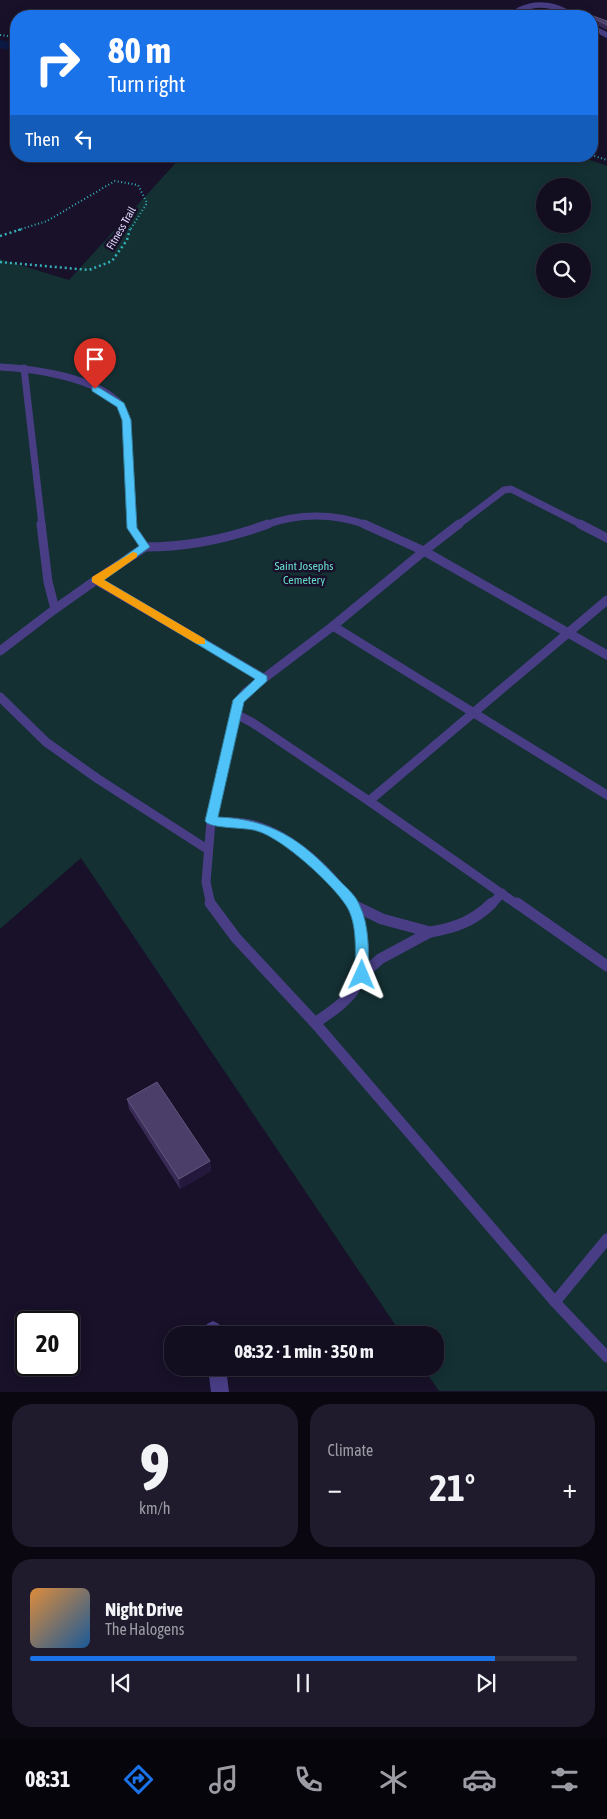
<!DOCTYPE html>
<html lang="en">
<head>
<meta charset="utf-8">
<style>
	body { margin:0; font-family:"Asap Condensed",sans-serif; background:#1f1b2c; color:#f1f3f6; height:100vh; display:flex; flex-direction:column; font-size:19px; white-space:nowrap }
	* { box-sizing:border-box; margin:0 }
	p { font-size:16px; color:#9c9ca4 }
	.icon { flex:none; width:28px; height:28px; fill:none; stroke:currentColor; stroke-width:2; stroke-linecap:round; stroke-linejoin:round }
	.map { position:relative; height:1392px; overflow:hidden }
	.panel { display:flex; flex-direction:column; gap:12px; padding:12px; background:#0a0711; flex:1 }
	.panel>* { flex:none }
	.hud { position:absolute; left:10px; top:10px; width:588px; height:152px; border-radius:20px; box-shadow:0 2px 12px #0003,0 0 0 1px #312d3d; background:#1a73e8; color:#fff; overflow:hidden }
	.buttons { position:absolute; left:536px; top:178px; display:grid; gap:10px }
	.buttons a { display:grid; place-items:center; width:55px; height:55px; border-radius:50%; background:#120d1f; box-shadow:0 2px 12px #0003,0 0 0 1px #312d3d; font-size:25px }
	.speed { position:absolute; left:15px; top:1311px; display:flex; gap:10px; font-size:25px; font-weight:700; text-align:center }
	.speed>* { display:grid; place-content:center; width:65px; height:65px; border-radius:50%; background:#120d1f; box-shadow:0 2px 12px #0003,0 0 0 1px #312d3d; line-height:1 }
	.speed .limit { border:2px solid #111; border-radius:8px; background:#fff; color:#111 }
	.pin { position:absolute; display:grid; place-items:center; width:42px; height:42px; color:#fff; margin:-51px -21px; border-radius:50% 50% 50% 0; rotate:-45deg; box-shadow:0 0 5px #0007 }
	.pin .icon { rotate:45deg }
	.me { position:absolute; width:55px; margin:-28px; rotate:1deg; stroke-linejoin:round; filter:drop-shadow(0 0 4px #0008) }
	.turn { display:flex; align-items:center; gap:18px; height:105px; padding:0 15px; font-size:22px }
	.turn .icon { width:65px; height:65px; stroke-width:2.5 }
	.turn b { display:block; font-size:35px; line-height:42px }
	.then { display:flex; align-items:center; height:48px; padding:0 15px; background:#0003; gap:10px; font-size:19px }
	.big { font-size:38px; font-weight:700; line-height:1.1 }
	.panel .card { flex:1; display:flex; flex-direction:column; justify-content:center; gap:8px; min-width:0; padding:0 18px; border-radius:20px; background:#1f1b2c }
	.panel .dial { align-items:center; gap:0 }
	.dial b { font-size:65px; line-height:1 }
	.song { display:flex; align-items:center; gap:15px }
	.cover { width:60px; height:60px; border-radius:8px; background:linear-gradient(135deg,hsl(30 70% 55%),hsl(210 70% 35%)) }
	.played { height:5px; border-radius:2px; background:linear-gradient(90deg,#1a73e8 85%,#312d3d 85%) }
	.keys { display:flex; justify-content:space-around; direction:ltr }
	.heat { display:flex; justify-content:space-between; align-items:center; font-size:28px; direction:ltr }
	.panel .tiles { flex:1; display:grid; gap:12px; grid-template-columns:1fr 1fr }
	.card:last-child { grid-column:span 2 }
	.trip { position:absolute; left:164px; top:1326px; width:280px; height:50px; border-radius:20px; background:#120d1f; box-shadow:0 2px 12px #0003,0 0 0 1px #312d3d; font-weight:700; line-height:50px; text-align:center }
	.tabs { display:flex; height:80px; justify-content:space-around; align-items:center; background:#07050c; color:#9c9ca4 }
	.tabs .icon { width:35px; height:35px }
	.tabs .selected { color:#1a73e8 }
	.tabs b { font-size:22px; color:#f1f3f6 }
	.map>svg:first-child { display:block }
	.green { fill:#143033; fill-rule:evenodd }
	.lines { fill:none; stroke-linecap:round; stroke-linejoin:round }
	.canal { fill:#0c1a46; fill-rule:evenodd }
	.path-far1 { stroke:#34b0b8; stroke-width:2; stroke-dasharray:1 2.5; stroke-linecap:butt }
	.path { stroke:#34b0b8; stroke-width:2.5; stroke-dasharray:2 3; stroke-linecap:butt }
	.service-far3 { stroke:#493e86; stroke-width:5.5 }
	.service-far2 { stroke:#493e86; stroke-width:7 }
	.service-far1 { stroke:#493e86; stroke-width:9 }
	.service { stroke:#493e86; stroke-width:11 }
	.minor { fill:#493e86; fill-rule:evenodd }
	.wall { fill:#392b56 }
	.shaded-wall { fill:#24193c }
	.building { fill:#4b3e68; stroke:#63567f }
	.route { fill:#4fc3f7; stroke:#337fa1 }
	.slow { fill:#f59e0b }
	.labels { text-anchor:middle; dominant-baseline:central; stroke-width:5; stroke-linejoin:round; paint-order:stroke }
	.far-street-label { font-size:11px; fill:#e2dafe; stroke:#181129 }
	.park-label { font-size:12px; fill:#66ddce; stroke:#181129 }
</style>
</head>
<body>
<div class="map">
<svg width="607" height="1392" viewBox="0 0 607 1392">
	<rect width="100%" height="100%" fill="#181129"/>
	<!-- green -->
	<path class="green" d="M182,156H579L607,166V1391H439L423,1368H435V1335H402L81,858L0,929V259L69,280ZM545,186H582V224H545ZM545,251H582V289H545Z"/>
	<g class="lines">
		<!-- canal -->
		<path class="canal" d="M0,40L16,43V51L0,48Z"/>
		<!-- path-far1 -->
		<g class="path-far1">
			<path d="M0,35L16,37"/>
			<path d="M591,155L607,160"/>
			<path d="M18,230L47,221L115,181L138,185L147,203L130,230"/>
		</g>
		<!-- path -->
		<g class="path">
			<path d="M0,236L22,229"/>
			<path d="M0,262L89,270L112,261L127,240L130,229"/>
		</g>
		<!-- service-far3 -->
		<g class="service-far3">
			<path d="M522,16L519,10C539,1 556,5 574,16"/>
			<path d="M591,27L607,35"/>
		</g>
		<!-- service-far2 -->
		<g class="service-far2">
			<path d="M0,367C35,369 96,377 121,405C124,409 125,414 127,419L132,525"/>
			<path d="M24,368L42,525"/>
			<path d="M265,525C299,513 333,513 367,525"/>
			<path d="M458,525L504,490L511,489L582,525"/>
		</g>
		<!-- service-far1 -->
		<g class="service-far1">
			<path d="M132,524V528L145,547C189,547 227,539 268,524"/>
			<path d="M459,524L424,551L607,655"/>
			<path d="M580,524L607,538"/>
			<path d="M96,580L145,547"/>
			<path d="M55,609L96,580L263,678"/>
			<path d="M333,626L424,551L364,524"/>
			<path d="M0,651L55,609L48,582L41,524"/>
			<path d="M0,697L46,742L98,779L207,849"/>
			<path d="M236,714L253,723L369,801"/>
			<path d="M211,821L238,701L246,692L333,626L607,795"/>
			<path d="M211,905L206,882L211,821C225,822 240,821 254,825C293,836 331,872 353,905"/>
			<path d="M491,905L502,893"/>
			<path d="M518,905L369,801L607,600"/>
		</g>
		<!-- service -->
		<g class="service">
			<path d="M210,903L236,938L315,1023"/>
			<path d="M517,903L607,966"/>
			<path d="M353,905L382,919L430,932L380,959L362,975"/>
			<path d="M430,932C455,928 474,921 492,903"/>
			<path d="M315,1023L555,1302L607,1239"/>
			<path d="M315,1023C347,1001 367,988 363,945C361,931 359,916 352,903"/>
			<path d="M555,1302L607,1357"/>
		</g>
		<!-- minor -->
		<g class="minor">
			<path d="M213,1321L219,1324L223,1335H205L204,1330L207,1324Z"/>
			<path d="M208,1368H226L229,1392H211Z"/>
		</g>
	</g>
	<!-- wall -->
	<g class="wall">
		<path d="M591,16L607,21V30L593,23Z"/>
		<path d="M127,1099L210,1161L211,1171L180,1189L129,1109Z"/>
	</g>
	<!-- shaded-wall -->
	<g class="shaded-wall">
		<path d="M600,32L599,36L591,40V36Z"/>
		<path d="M210,1161L211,1171L180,1189L179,1179Z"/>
	</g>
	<!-- building -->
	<g class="building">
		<path d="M591,16H593L607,21V25L593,18L591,19Z"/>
		<path d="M591,27L600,32L591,36Z"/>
		<path d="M157,1082L210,1161L179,1179L127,1099Z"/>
	</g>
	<!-- route -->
	<path class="route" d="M92,387H98L124,403L131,420L137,528L150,547L104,580L267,676V681L244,702L218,817C271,819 302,840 337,878C344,886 355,894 359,904C370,926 368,951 369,975L367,979H357L355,975C355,954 358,926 347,907C333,884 282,838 257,831C246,827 209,829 205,821L233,700L255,679L91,580L139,546L127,528L122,420L117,407L92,391Z"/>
	<!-- slow -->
	<path class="slow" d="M133,552L137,553V557L104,580L205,639V644H197L92,582V577Z"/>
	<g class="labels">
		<!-- far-street labels -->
		<g class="far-street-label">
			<text transform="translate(121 228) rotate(-60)">Fitness Trail</text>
		</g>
		<!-- park labels -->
		<g class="park-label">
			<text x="304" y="566">Saint Josephs<tspan x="304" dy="14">Cemetery</tspan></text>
		</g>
	</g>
</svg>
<div class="buttons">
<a><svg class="icon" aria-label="sound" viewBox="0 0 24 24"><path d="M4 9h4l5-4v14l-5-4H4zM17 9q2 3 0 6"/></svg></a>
<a><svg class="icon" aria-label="search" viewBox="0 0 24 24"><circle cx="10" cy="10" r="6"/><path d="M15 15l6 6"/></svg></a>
</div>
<div class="speed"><div class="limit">20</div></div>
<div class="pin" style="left:95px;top:389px;background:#d93025"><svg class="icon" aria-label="arrive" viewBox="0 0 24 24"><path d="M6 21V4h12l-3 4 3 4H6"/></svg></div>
<svg class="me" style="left:362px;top:975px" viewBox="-20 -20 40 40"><path d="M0-17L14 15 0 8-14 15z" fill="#4fc3f7" stroke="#fff" stroke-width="4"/></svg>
<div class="trip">08:32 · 1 min · 350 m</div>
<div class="hud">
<div class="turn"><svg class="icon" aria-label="right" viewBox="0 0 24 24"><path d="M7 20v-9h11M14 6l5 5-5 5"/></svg><div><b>80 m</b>Turn right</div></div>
<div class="then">Then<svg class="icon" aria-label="left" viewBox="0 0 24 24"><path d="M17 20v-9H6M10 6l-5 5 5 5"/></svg></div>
</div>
</div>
<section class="panel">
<div class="tiles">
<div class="card dial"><b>9</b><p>km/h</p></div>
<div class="card"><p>Climate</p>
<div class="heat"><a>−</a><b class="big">21°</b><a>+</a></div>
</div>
<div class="card">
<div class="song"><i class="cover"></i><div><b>Night Drive</b><p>The Halogens</p></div></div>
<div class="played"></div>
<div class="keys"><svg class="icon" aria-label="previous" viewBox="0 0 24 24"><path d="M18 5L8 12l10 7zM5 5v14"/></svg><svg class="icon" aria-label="pause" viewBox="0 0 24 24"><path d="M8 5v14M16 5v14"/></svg><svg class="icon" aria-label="next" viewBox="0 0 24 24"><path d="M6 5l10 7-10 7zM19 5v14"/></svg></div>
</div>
</div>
</section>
<nav class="tabs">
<b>08:31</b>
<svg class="icon selected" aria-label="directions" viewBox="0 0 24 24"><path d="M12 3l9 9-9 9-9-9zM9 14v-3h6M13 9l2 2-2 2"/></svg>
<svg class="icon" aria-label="music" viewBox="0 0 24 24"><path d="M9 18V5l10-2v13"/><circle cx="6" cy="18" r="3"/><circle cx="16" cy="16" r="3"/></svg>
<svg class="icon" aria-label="phone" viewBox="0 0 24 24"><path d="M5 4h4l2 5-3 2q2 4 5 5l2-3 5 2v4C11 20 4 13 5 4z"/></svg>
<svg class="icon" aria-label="climate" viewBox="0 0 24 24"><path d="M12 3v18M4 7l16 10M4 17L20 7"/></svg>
<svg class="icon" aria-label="car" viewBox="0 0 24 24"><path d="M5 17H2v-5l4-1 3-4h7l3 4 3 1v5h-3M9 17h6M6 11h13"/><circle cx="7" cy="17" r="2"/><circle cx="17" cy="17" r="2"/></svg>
<svg class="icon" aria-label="filters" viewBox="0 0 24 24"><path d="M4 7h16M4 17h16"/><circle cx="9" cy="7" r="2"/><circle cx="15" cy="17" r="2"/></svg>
</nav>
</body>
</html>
